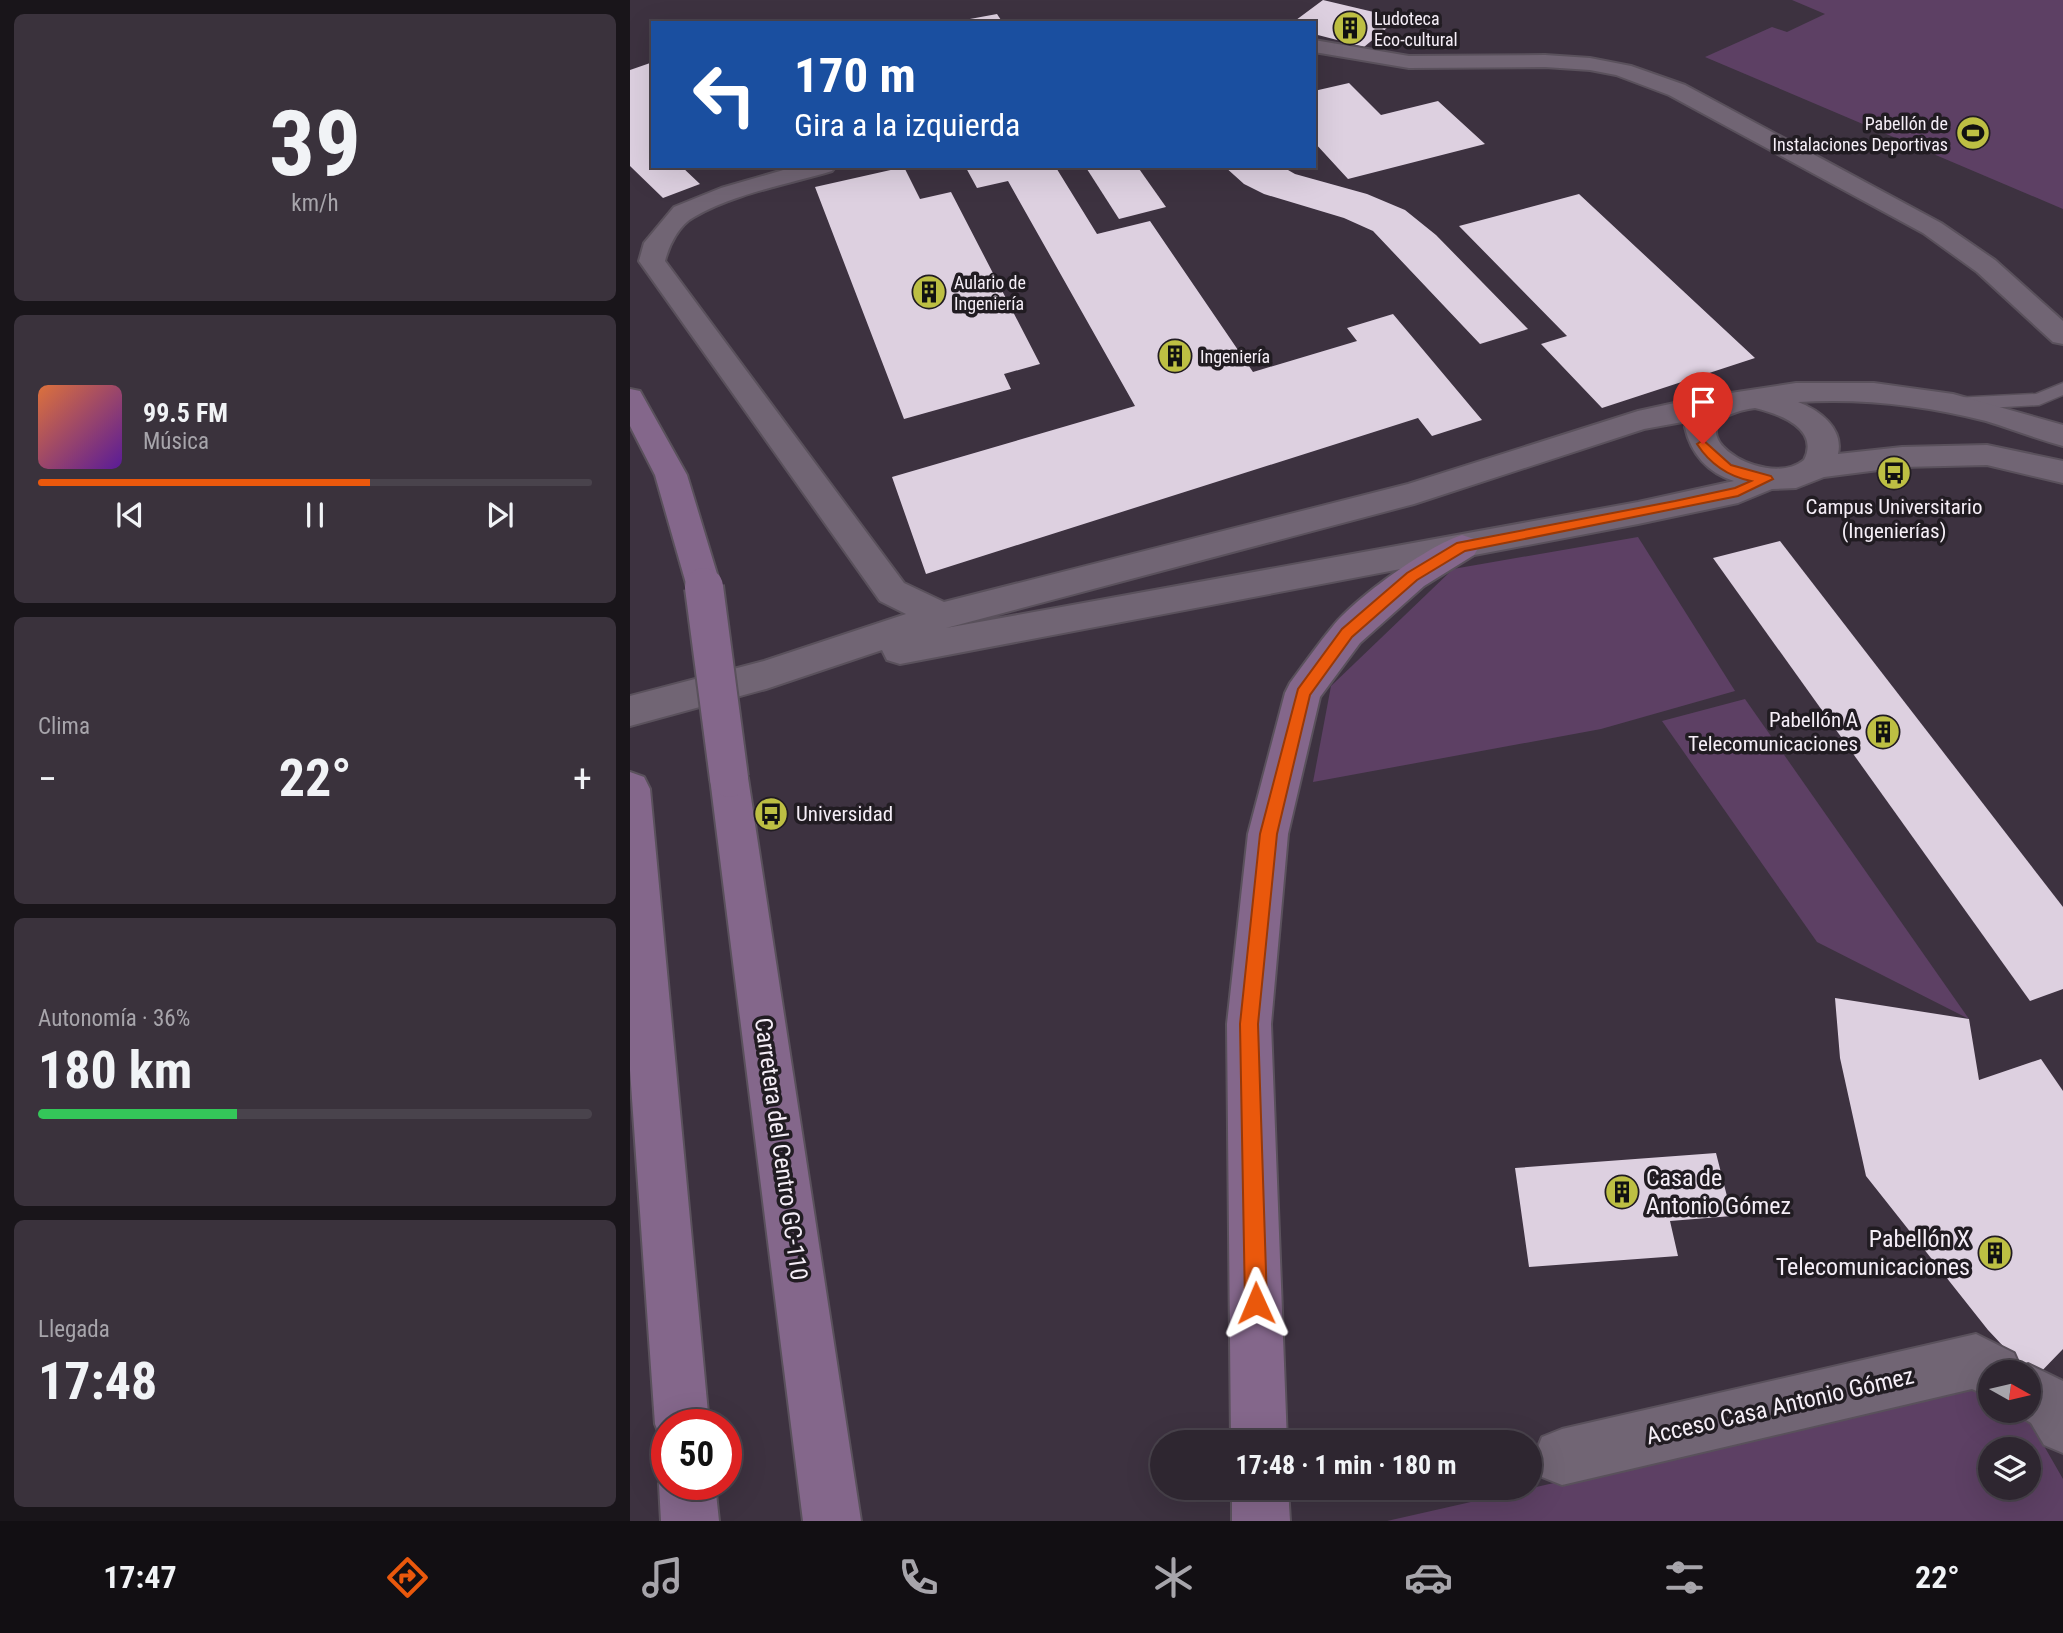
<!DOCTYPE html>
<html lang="es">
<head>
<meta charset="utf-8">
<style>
	body { margin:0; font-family:"Roboto Condensed",sans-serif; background:#3a323c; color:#f1f3f6; height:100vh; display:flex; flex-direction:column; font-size:26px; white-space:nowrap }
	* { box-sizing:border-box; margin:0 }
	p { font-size:23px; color:#a7a5ab }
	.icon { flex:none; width:38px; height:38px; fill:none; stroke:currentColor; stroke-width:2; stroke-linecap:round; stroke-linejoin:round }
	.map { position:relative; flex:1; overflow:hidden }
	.drawer { display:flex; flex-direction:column; gap:14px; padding:14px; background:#19151a; width:630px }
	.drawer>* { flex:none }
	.banner { position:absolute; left:21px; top:21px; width:665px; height:147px; border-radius:0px; box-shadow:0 7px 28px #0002,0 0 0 2px #49434c; background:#1a4fa0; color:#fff; overflow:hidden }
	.needle { width:46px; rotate:98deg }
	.controls { position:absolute; left:1348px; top:1360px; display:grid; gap:14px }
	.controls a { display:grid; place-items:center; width:63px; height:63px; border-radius:50%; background:#2e2630; box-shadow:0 7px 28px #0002,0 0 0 2px #49434c; font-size:35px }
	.speed { position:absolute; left:21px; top:1409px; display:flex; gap:14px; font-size:35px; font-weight:700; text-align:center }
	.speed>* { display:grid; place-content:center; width:91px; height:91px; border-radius:50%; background:#2e2630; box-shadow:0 7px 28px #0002,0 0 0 2px #49434c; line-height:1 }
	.speed .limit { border:10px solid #d22; background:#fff; color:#111 }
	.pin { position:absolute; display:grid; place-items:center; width:60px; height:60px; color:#fff; margin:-72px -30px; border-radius:50% 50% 50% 0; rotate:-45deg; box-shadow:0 0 7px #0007 }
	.pin .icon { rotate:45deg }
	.me { position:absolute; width:77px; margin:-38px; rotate:359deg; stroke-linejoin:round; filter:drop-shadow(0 0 5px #0008) }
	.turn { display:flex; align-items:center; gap:24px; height:147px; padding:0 28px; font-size:32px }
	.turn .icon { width:91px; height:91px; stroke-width:2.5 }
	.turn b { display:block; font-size:49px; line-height:60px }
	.big { font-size:52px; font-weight:700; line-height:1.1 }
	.drawer .card { flex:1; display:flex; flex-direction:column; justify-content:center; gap:10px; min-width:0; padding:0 24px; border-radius:10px; background:#3a323c }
	.drawer .dial { align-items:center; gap:0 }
	.dial b { font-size:91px; line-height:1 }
	.song { display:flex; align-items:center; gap:21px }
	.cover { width:84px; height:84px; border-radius:10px; background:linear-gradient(135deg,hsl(20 70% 55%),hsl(270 70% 35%)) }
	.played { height:7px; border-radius:4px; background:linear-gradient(90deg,#ea580c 60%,#49434c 60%) }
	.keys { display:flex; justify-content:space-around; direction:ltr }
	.heat { display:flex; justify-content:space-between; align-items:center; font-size:38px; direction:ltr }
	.charge { height:10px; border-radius:5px; background:linear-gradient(90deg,#34c759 36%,#49434c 0) }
	.trip { position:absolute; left:520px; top:1430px; width:392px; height:70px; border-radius:35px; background:#2e2630; box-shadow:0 7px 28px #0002,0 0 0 2px #49434c; font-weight:700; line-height:70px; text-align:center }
	.tabs { display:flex; height:112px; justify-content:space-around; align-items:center; background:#120f13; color:#a7a5ab }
	.tabs .icon { width:49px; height:49px }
	.tabs .selected { color:#ea580c }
	.tabs b { font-size:32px; color:#f1f3f6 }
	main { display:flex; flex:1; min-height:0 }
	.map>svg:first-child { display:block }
	.green { fill:#5d4064; fill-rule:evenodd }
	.building { fill:#ddd0e0 }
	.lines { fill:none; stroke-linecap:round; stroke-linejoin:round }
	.lane-casing { stroke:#5a515c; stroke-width:3 }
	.street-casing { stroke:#5a515c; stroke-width:4 }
	.secondary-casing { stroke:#5a515c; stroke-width:4 }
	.lane { fill:#716574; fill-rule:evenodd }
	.street { fill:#716574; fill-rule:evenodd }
	.secondary { fill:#84678b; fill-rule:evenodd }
	.secondary-bridge-casing { stroke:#5a515c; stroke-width:42; stroke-linecap:butt }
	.secondary-bridge { stroke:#84678b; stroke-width:38 }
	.route { fill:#ea580c; stroke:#983908; stroke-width:2 }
	.labels { text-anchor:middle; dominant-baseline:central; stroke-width:7; stroke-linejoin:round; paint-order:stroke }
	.far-poi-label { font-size:18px; fill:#f5eef7; stroke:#211c22; text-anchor:start }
	.poi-label { font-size:21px; fill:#f5eef7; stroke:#211c22 }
	.near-street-label { font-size:24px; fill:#f5eef7; stroke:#211c22 }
	.near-poi-label { font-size:24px; fill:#f5eef7; stroke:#211c22; text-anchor:start }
</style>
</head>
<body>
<main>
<section class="drawer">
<div class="card dial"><b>39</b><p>km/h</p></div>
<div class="card">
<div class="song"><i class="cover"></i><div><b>99.5 FM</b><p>Música</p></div></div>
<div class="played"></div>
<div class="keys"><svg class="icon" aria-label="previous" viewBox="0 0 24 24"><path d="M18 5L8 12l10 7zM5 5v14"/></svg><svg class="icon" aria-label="pause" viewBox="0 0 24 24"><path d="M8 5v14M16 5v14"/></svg><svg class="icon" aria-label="next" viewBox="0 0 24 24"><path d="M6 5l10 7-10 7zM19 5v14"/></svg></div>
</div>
<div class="card"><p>Clima</p>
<div class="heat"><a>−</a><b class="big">22°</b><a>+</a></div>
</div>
<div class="card"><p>Autonomía · 36%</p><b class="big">180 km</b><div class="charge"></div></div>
<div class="card"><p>Llegada</p><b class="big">17:48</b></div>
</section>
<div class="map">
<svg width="1433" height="1521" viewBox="0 0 1433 1521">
	<rect width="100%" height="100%" fill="#3d3240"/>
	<!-- green -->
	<g class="green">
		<path d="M1162,0H1433V209L1075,57L1142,27L1157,32L1195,14Z"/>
		<path d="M1008,537L1105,691L971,729L683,782L701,686L823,569Z"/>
		<path d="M1115,699L1339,1019L1187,942L1032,721Z"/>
		<path d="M1360,1384V1410L1394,1411L1433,1479V1521H757ZM1360,1449H1398V1488H1360Z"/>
	</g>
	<!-- building -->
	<g class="building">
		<path d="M693,0L769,18L734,47L684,34V23H662Z"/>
		<path d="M367,14L373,23H330L329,21Z"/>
		<path d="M23,62V166H51L70,184L33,198L0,166V70Z"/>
		<path d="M719,83L751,115L808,101L855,144L718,179L684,142V91Z"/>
		<path d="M335,166H425L467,234L520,221L623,372L727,341L717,328L763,314L852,420L802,436L788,418L296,574L262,477L505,406L378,181L347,188Z"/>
		<path d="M455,166H507L536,207L489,219Z"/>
		<path d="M594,166H651L665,174L737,194L775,210L806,235L898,329L850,344L743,231L714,218L634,194L614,184Z"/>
		<path d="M274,167L290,199L321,192L410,364L374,374L381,389L274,419L185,187Z"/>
		<path d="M949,194L1125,358L972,408L911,344L937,336L829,226Z"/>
		<path d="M1150,541L1433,907V989L1400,1001L1083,558Z"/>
		<path d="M1205,998L1339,1019L1349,1080L1411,1059L1433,1091V1349L1404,1379L1358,1330L1236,1176L1210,1058Z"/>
		<path d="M1086,1153L1102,1216L1040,1221L1048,1256L899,1267L885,1168Z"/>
	</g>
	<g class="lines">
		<!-- lane casing -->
		<g class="lane-casing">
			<path id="lane" d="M1433,383V395L1409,405L1323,410L1314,404L1323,398L1406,394Z"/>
		</g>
		<!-- street casing -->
		<g class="street-casing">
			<g id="street">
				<path d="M684,40L779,56L915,55L960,58L1001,66L1055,85L1311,223L1365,260L1433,321V344L1423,342L1347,272L1293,233L1039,95L986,75L960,70L915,67L779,68L684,52Z"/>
				<path d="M167,166H206L202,171C159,184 102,194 64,217C49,225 39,245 35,261L274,583L314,602L778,484L1008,411L1049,402L1077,401L1094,394L1166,383H1244L1323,394L1433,425V446C1407,439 1382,429 1356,421C1294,405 1232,398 1168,402C1189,410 1214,428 1208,454L1272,447L1357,445L1433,461V483L1357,465L1272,467L1194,477L1166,488L1142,489L1108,503L1008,524L270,664L257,660L252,650L136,689L0,726V696L134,661L276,614L250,601L9,261L14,243L44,207L91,188ZM1125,408C1150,414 1190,429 1174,460C1133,493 1030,422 1125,408ZM1058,421L1055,427C1061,454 1078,473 1104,481L1008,502L316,628L784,504L1014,429Z"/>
				<path d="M1346,1334L1384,1353L1390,1367L1398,1364L1433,1381V1453L1414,1445L1401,1423L1380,1410H1398V1372H1360V1397L1342,1389L932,1485L912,1477L904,1457L912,1437L932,1429Z"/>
			</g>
		</g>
		<!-- secondary casing -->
		<g class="secondary-casing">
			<g id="secondary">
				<path d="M0,389L10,391L57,475L91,587L86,596L74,600L62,596L57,587L25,475L0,426Z"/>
				<path d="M832,535L844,539L849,547L844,555L794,586L730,643L690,697L658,834L641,1024L657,1442H601L597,1024L618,834L655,693L660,683C674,664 688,644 703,626C727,597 797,546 832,535Z"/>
				<path d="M99,762L113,766L118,778L231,1521H173L80,778L85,766Z"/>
				<path d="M0,772L14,777L20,789L79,1424H37V1445L33,1443L25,1424L0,1070Z"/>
				<path d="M37,1465V1484H85L89,1521H31L29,1484Z"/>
				<path d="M602,1488H658L660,1521H602Z"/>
			</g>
		</g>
		<!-- lane -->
		<use href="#lane" class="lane"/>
		<!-- street -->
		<use href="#street" class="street"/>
		<!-- secondary -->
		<use href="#secondary" class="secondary"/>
		<!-- secondary-bridge casing -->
		<g class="secondary-bridge-casing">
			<path id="secondary-bridge" d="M74,587L99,778"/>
		</g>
		<!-- secondary-bridge -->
		<use href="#secondary-bridge" class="secondary-bridge"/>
	</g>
	<!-- route -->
	<path class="route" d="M1073,440L1101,465L1141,476L1143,479L1108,496L835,551L787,580L722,637L680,695L647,834L628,1024L637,1303L633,1310L626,1313L618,1310L615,1303L610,1024L630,834L668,689L712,629L777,573L827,543L1045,501L1105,488L1121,481C1097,476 1080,464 1067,444Z"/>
	<!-- icons -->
	<defs>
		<g id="building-disc" transform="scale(1.75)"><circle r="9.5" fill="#bdbf43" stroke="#211c22"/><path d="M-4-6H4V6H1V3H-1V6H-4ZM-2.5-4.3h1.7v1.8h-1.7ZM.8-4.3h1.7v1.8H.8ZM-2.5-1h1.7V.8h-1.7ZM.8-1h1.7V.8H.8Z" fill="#111"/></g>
		<g id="stadium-disc" transform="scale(1.75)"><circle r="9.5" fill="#bdbf43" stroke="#211c22"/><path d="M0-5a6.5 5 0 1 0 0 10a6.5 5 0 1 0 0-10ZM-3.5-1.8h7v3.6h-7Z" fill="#111"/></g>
		<g id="bus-disc" transform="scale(1.75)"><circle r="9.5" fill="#bdbf43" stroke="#211c22"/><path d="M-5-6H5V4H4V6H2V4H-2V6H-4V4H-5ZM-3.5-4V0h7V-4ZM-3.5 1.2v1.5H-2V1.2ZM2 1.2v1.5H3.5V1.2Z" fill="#111"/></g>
	</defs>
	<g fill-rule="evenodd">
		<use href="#building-disc" x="720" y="28"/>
		<use href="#stadium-disc" x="1343" y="133"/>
		<use href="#building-disc" x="299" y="292"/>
		<use href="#building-disc" x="545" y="356"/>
		<use href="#bus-disc" x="1264" y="473"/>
		<use href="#building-disc" x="1253" y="732"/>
		<use href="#bus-disc" x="141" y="814"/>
		<use href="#building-disc" x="992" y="1192"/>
		<use href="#building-disc" x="1365" y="1253"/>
	</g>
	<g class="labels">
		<!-- far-poi labels -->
		<g class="far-poi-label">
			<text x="744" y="18">Ludoteca<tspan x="744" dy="21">Eco-cultural</tspan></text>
			<text x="1318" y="123" text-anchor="end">Pabellón de<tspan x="1318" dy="21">Instalaciones Deportivas</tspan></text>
			<text x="324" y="282">Aulario de<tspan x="324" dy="21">Ingeniería</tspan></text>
			<text x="570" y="356">Ingeniería</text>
		</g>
		<!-- poi labels -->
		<g class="poi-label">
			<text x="1264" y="507">Campus Universitario<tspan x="1264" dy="24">(Ingenierías)</tspan></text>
			<text x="1228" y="720" text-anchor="end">Pabellón A<tspan x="1228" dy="24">Telecomunicaciones</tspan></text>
			<text x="166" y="814" text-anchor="start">Universidad</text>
		</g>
		<!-- near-street labels -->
		<g class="near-street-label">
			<text transform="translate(151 1149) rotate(82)">Carretera del Centro GC-110</text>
			<text transform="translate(1150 1406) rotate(-13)">Acceso Casa Antonio Gómez</text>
		</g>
		<!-- near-poi labels -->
		<g class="near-poi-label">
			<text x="1016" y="1178">Casa de<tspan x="1016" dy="28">Antonio Gómez</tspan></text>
			<text x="1340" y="1239" text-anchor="end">Pabellón X<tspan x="1340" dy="28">Telecomunicaciones</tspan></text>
		</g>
	</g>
</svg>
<div class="controls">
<a><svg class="needle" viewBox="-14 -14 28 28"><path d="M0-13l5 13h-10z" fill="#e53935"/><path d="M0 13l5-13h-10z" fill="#a7a5ab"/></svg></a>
<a><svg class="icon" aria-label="layers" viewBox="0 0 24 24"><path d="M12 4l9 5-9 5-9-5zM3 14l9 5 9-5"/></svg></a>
</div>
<div class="speed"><div class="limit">50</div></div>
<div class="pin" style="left:1073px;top:444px;background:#d93025"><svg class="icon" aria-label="arrive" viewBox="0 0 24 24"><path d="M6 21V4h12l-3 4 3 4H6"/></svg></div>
<svg class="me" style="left:626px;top:1303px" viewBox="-20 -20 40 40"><path d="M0-17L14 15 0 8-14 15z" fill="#ea580c" stroke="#fff" stroke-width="4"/></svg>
<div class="trip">17:48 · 1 min · 180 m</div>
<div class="banner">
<div class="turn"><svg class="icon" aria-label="left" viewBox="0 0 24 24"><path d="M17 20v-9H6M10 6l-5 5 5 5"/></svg><div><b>170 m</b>Gira a la izquierda</div></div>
</div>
</div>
</main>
<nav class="tabs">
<b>17:47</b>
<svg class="icon selected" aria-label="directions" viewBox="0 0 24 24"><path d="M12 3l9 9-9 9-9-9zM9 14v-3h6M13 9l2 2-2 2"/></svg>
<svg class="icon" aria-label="music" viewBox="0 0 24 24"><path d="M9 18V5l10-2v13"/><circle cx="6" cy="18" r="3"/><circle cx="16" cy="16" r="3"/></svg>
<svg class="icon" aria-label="phone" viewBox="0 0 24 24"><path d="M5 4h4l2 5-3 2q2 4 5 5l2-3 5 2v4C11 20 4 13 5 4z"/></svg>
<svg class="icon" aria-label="climate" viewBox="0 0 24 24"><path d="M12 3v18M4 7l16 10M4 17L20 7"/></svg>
<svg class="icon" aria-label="car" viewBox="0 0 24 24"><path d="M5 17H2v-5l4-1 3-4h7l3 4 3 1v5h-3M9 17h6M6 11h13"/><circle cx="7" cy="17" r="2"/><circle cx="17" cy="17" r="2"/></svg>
<svg class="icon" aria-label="filters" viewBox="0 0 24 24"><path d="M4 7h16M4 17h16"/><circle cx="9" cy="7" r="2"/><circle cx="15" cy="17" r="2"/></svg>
<b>22°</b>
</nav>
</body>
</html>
